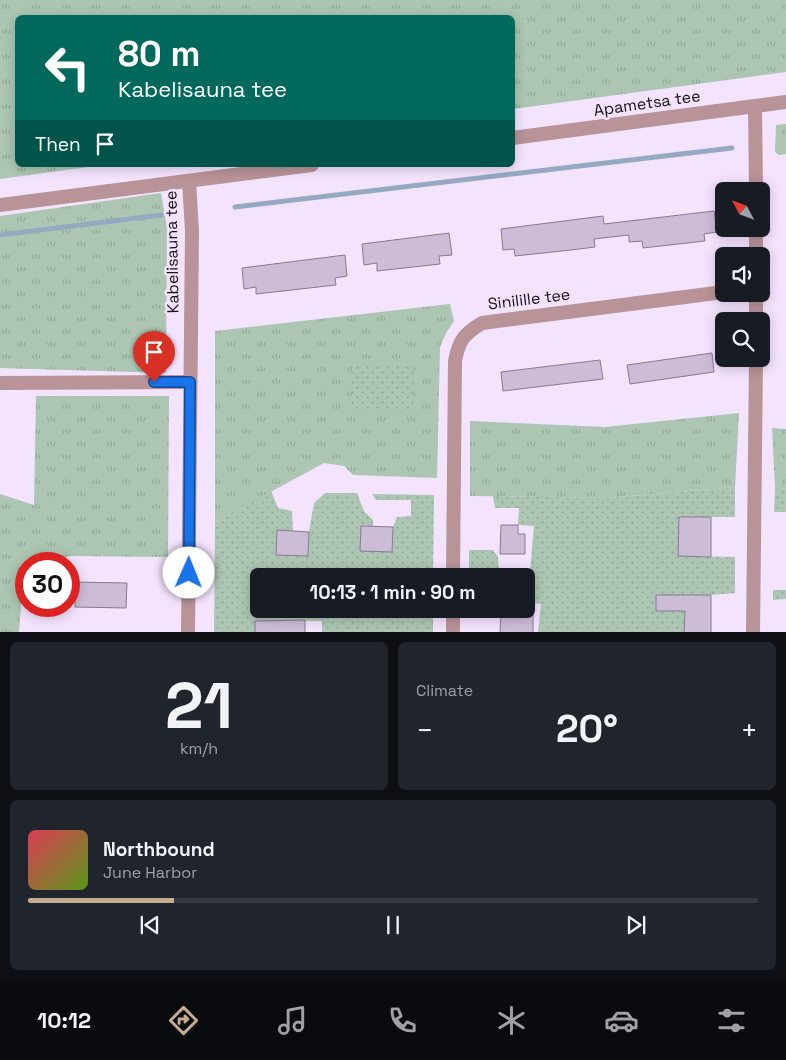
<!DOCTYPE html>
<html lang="en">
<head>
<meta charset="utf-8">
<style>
	body { margin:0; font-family:"Space Grotesk",sans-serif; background:#20242c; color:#f1f3f6; height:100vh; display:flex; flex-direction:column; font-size:19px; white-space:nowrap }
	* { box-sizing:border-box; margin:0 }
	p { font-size:16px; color:#9ea1a6 }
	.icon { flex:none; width:28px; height:28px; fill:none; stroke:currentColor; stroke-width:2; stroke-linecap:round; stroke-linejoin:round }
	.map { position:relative; height:632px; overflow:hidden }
	.sheet { display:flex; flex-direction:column; gap:10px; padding:10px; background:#0d0f14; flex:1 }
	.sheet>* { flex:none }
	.banner { position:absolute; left:15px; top:15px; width:500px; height:152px; border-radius:8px; box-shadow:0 2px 12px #0003; background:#00695c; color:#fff; overflow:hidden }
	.needle { width:32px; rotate:311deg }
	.buttons { position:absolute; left:715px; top:182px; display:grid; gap:10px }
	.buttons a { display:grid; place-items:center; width:55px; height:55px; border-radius:8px; background:#171b24; box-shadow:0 2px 12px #0003; font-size:25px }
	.speed { position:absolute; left:15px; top:552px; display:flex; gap:10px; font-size:25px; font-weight:700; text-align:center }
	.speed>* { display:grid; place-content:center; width:65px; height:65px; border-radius:50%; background:#171b24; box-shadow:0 2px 12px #0003; line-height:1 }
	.speed .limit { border:8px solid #d22; background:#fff; color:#111 }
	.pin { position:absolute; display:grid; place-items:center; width:42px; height:42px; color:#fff; margin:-51px -21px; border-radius:50% 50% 50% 0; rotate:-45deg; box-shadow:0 0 5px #0007 }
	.pin .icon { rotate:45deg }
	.me { position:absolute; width:55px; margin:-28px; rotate:1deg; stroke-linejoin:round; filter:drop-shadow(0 0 4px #0008) }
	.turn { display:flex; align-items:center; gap:18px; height:105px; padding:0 20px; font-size:22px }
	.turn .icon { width:65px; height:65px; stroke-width:2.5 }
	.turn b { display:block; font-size:35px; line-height:42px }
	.then { display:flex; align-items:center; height:48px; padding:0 20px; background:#0003; gap:10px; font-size:19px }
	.big { font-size:38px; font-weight:700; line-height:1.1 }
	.sheet .widget { flex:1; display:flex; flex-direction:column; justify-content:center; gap:8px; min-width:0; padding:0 18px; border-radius:8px; background:#20242c }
	.sheet .dial { align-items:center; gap:0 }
	.dial b { font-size:65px; line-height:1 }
	.song { display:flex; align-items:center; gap:15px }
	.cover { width:60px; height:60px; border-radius:8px; background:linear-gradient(135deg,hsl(350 70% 55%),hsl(90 70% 35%)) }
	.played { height:5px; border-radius:2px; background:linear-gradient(90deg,#c5ab91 20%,#363941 20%) }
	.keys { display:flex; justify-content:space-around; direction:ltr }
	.heat { display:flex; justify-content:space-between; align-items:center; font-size:28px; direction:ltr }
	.sheet .tiles { flex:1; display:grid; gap:10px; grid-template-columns:1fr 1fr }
	.widget:last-child { grid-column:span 2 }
	.trip { position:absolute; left:250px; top:568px; width:285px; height:50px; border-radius:8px; background:#171b24; box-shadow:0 2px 12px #0003; font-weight:700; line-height:50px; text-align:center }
	.dock { display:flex; height:80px; justify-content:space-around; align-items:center; background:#090b0e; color:#9ea1a6 }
	.dock .icon { width:35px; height:35px }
	.dock .current { color:#c5ab91 }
	.dock b { font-size:22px; color:#f1f3f6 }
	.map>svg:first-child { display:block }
	.grass { fill:url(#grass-tufts) }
	.park { fill:url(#park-dots) }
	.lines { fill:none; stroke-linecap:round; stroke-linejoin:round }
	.stream { stroke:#95aac1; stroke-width:5 }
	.building { fill:#ccbcd6; stroke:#887991 }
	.minor { stroke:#b89398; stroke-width:14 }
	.route-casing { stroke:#114b97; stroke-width:12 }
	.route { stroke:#1a73e8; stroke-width:9 }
	.labels { text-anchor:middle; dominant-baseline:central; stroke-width:5; stroke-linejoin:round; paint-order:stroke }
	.street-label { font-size:16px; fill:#151018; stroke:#f4e3fd }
</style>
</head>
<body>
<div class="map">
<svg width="786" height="633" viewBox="0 0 786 633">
	<defs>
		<pattern id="grass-tufts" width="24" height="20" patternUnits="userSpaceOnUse" patternTransform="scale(1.25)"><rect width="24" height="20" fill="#acc6b3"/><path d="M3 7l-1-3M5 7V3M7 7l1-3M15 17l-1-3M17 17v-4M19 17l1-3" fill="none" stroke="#93a999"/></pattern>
		<pattern id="park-dots" width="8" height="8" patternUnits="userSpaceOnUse" patternTransform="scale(1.25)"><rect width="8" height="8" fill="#acc6b3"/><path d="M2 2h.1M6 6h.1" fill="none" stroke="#93a999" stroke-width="1.8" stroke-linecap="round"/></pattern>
	</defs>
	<rect width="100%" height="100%" fill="#f4e3fd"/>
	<!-- grass -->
	<g class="grass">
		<path d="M0,0H786V72L513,109L512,18H18V165H103L0,179Z"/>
		<path d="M786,124V154L779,155L775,152L776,125Z"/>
		<path d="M161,193L167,228L166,373L0,368V216Z"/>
		<path d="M450,304L454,321L446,333L440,347L437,478L353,475L344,466L324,463L215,522V331Z"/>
		<path d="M36,396H169L168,557L70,556L46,564H26V570L24,571L19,632H0V494L34,505Z"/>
		<path d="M739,413L735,487L608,498L470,496V421L605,427Z"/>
		<path d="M772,428L786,429V489L775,487Z"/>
	</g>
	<!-- park -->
	<g class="park">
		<path d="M353,365L414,367L413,412L351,410Z"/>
		<path d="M735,487V517H679L678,556L735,557V593L711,595H656V611H685L684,632H538L541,604L526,603V576H469V550H493L498,557L499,571L530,572L534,526L518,525L519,508H495L493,496L608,498Z"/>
		<path d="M775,487L786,489V512H774Z"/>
		<path d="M271,491L278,508L292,511L293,531H277L276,554L308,556L309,532L314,503L325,493H357L364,511L373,520V526H361L392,551L393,527L397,517L411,516V500H376L372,494L434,495L433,576H259V609H433V632H322V621H269V632L214,633L215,522Z"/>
		<path d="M773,590H786V599L773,600Z"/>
	</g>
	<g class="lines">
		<!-- stream -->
		<g class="stream">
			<path d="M235,207L732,148"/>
			<path d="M0,235L162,215"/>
		</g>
	</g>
	<!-- building -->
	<g class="building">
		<path d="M714,211L717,232L704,234L705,241L643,248L642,241L629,242V235L594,239L595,247L571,250L515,256L514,249L503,250L501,229L603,216L604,224Z"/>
		<path d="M449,233L452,255L439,256L440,264L377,271V263L364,265L362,244Z"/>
		<path d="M345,255L347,276L335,278L336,285L256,294V287L244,289L242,268Z"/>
		<path d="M712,353L714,372L630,384L627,365Z"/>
		<path d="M600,360L603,379L503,391L501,372Z"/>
		<path d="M679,517H711V557L678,556Z"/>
		<path d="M501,525H518V534H525V554H500Z"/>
		<path d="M361,526L393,527L392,552L360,551Z"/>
		<path d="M277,530L309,532L308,556L276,555Z"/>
		<path d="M75,582L127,583L126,608L75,607Z"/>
		<path d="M656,595H711V633H684L685,611H656Z"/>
		<path d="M501,609H533V633H500Z"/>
		<path d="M305,620V633H255V621Z"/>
	</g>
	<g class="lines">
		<!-- minor -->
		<g class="minor">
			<path d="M755,106L756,191"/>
			<path d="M512,138L786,102"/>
			<path d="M0,205L312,165"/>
			<path d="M756,229V256"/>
			<path d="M756,321V294"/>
			<path d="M0,383L190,382"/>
			<path d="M453,576L455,361C459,340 464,334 482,323L724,292"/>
			<path d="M188,633L192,231L189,181"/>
			<path d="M453,633V609"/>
			<path d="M753,633L756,359"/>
		</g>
	</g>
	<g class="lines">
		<!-- route casing -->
		<g class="route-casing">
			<path id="route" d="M154,382H190L189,573"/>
		</g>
		<!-- route -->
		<use href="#route" class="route"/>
	</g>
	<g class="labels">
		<!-- street labels -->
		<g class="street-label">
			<text transform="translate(647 103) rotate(-8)">Apametsa tee</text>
			<text transform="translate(172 252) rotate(-91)">Kabelisauna tee</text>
			<text transform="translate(529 299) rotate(-7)">Sinilille tee</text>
		</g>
	</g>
</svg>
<div class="buttons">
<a><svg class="needle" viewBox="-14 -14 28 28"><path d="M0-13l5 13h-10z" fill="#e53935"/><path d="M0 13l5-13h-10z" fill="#9ea1a6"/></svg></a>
<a><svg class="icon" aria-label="sound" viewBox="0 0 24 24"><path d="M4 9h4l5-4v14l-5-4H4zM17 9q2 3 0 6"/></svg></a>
<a><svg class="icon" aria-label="search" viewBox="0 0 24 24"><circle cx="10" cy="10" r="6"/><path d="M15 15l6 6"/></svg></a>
</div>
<div class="speed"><div class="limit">30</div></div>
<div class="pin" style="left:154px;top:382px;background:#d93025"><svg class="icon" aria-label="arrive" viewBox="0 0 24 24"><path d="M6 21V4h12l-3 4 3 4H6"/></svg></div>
<svg class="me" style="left:189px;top:573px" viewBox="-20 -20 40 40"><circle r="19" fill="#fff"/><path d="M0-13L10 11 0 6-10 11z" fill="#1a73e8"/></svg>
<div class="trip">10:13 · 1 min · 90 m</div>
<div class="banner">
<div class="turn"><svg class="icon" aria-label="left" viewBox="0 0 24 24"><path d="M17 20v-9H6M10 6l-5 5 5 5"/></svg><div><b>80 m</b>Kabelisauna tee</div></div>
<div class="then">Then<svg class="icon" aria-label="arrive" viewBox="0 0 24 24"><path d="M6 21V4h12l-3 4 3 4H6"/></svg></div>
</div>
</div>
<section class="sheet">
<div class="tiles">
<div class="widget dial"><b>21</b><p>km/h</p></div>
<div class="widget"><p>Climate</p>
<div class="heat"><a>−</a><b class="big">20°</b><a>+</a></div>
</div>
<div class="widget">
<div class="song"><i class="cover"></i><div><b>Northbound</b><p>June Harbor</p></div></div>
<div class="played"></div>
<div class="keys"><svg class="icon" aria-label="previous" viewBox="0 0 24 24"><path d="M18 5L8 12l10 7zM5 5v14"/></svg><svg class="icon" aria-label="pause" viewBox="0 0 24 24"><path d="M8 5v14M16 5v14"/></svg><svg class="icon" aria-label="next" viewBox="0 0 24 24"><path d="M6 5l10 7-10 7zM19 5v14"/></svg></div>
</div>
</div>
</section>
<nav class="dock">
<b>10:12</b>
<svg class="icon current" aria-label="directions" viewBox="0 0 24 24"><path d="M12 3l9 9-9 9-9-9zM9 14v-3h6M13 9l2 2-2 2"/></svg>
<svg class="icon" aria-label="music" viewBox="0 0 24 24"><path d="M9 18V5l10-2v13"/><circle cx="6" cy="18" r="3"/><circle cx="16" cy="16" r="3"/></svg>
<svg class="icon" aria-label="phone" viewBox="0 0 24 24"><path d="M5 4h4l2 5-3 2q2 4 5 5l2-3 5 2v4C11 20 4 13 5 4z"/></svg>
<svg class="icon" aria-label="climate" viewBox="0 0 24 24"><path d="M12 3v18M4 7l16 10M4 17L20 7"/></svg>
<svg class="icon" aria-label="car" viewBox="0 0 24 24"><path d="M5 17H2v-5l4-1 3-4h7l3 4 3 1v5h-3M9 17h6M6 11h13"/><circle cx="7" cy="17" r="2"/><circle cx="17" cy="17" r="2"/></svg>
<svg class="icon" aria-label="filters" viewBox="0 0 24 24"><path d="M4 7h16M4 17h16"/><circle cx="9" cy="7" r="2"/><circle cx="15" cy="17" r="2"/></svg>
</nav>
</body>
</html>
